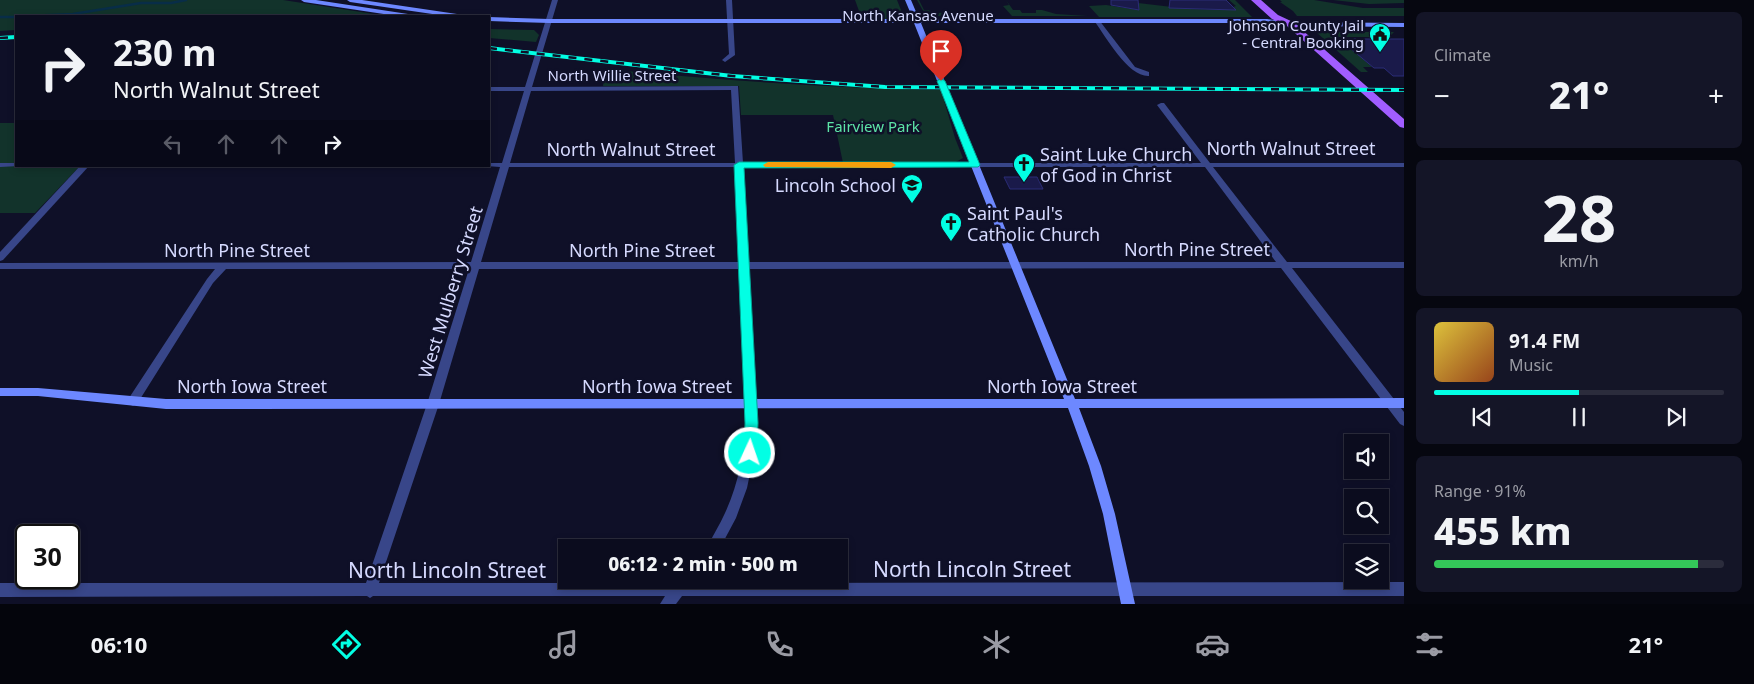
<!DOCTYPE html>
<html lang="en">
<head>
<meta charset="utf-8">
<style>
	body { margin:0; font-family:"Noto Sans",sans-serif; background:#141527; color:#f1f3f6; height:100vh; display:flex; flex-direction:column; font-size:19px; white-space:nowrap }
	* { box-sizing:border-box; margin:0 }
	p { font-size:16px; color:#9a9ba4 }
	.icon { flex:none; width:28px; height:28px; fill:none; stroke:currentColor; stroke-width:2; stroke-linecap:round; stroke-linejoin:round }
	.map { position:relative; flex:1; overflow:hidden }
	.panel { display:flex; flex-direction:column; gap:12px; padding:12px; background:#060710; width:350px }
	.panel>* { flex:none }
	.banner { position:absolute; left:15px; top:15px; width:475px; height:152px; border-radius:0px; box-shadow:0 2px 8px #0003,0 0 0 1px #2b2c3c; background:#0b0c1e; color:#f1f3f6; overflow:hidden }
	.buttons { position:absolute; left:1344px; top:434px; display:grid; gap:10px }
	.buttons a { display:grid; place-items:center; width:45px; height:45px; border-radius:0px; background:#0b0c1e; box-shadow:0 2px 8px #0003,0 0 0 1px #2b2c3c; font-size:25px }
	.speed { position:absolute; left:15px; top:524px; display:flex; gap:10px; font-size:25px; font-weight:700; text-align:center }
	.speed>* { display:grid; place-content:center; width:65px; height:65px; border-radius:50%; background:#0b0c1e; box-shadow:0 2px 8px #0003,0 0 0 1px #2b2c3c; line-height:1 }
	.speed .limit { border:2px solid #111; border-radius:8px; background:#fff; color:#111 }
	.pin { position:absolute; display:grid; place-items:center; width:42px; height:42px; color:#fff; margin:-51px -21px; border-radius:50% 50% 50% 0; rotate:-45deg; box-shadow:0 0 5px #0007 }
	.pin .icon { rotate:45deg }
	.me { position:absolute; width:55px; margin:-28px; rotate:3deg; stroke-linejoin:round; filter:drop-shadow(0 0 4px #0008) }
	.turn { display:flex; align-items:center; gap:18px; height:105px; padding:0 15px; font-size:22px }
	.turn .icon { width:65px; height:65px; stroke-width:2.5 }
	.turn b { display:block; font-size:35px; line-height:42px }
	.lanes { display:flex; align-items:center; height:48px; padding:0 15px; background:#0003; justify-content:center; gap:25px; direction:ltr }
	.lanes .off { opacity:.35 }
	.big { font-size:38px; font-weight:800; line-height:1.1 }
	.panel .tile { flex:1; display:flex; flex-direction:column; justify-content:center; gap:8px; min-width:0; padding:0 18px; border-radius:8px; background:#141527 }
	.panel .dial { align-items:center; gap:0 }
	.dial b { font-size:65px; line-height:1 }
	.song { display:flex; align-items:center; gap:15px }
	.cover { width:60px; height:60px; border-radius:8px; background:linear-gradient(135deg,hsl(50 70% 55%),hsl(20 70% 35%)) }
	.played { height:5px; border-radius:2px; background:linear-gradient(90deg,#02ffe4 50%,#2b2c3c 50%) }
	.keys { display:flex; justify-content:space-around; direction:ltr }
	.heat { display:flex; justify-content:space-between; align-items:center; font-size:28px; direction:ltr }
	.charge { height:8px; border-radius:4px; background:linear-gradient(90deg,#34c759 91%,#2b2c3c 0) }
	.trip { position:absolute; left:558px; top:539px; width:290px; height:50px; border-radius:0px; background:#0b0c1e; box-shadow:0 2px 8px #0003,0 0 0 1px #2b2c3c; font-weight:800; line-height:50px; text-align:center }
	.dock { display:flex; height:80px; justify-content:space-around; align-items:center; background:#04050c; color:#9a9ba4 }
	.dock .icon { width:35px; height:35px }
	.dock .on { color:#02ffe4 }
	.dock b { font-size:22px; color:#f1f3f6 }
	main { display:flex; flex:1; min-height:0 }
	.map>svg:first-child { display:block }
	.green { fill:#12332b }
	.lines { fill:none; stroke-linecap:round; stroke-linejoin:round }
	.stream { stroke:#082d48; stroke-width:2.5 }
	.building { fill:#1a1a4a; stroke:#2b2c77 }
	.street { fill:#384689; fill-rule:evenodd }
	.secondary { fill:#6d88ff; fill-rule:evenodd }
	.primary { fill:#a15dff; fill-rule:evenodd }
	.rail-casing { stroke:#02ffe4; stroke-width:4 }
	.rail { stroke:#0f1028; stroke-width:2.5; stroke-dasharray:8; stroke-linecap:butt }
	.route { fill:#02ffe4; stroke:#01a694 }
	.slow { fill:#f59e0b }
	.labels { text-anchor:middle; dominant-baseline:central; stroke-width:5; stroke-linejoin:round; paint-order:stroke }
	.far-street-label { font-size:15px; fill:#d6daff; stroke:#0f1028 }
	.far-poi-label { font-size:15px; fill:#d6daff; stroke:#0f1028; text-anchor:end }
	.far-park-label { font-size:15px; fill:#5de4a7; stroke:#0f1028 }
	.street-label { font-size:18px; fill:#d6daff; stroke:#0f1028 }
	.poi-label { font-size:18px; fill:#d6daff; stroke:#0f1028; text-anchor:start }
	.near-street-label { font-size:21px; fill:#d6daff; stroke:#0f1028 }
</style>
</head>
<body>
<main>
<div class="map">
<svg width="1404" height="604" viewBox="0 0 1404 604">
	<rect width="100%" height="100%" fill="#0f1028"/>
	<!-- green -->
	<g class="green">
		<path d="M0,0H283L387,16H16V30L0,31Z"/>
		<path d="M855,0H897L903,15L896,19H862Z"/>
		<path d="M917,0H919L924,10H929L931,13L989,12L990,16H926Z"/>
		<path d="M1006,0L1013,10H1020L1022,13H1036V10H1042L1056,14L1088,16H1012L1003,6L1009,5Z"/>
		<path d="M1229,0H1235L1252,17H1099L1089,6L1106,5L1139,10L1138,3L1189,9L1235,10L1233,7L1236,6Z"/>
		<path d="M1280,0H1314L1363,8H1404V16H1297L1293,11L1280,2H1282Z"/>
		<path d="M1333,0H1404V3L1369,4Z"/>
		<path d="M489,29L534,30L539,35L536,42L489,38Z"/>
		<path d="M1316,32H1394L1389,37H1338L1372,67H1363L1368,72H1361Z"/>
		<path d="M605,69C717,80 829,88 941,90L955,138L963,158L954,163H843L833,115H741L739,86H603Z"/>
		<path d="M0,123H16V166H80L35,213H0Z"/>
	</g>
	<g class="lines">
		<!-- stream -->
		<g class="stream">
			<path d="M27,16L73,14L141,3H171L186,0"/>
			<path d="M0,17H16"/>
		</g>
	</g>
	<!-- building -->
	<g class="building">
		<path d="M1111,0H1138L1139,10L1111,5Z"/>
		<path d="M1170,0H1226L1236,10L1169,8Z"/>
		<path d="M1339,39H1404V76H1393L1384,68H1374Z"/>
		<path d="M1004,177H1037L1043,189H1010Z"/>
	</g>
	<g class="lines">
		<!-- street -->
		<g class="street">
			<path d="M552,0H558L532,87L738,86L743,163H1201L1157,105L1161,103H1164L1210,163H1404V167H1213L1287,262H1404V268H1292L1404,412V426L1400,424L1281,268L749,269L758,423L757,440L747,488L736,518L720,548H707C712,536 720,525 725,513C738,485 744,454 746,423L739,269H479L439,404L379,583H676L678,580H694L693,583L1404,582V596H682L676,604H660L665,596H373L370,598L367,596L0,597V583H366L427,404L469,269H226L213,283L137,404L133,406L129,404L127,401L129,398L207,279L215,269H0V263L471,262L500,167L486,166H489V163H502L524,91H489V87H525ZM731,90L735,163H510L531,91ZM509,167H735L739,262H481ZM743,167H1205L1276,262H749Z"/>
			<path d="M726,0H732L735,55L725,62L722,60L729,54Z"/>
			<path d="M1095,20H1099L1135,67L1149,72V76C1128,77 1106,37 1095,22Z"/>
			<path d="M0,163H16V166H19L0,167Z"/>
			<path d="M80,166H89L3,260L0,261V252Z"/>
		</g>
		<!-- secondary -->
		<g class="secondary">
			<path d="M301,0H316L408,14L411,16H397L304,2Z"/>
			<path d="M347,0H362L457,14L460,16H446L350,2Z"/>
			<path d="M905,0H911L919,19H1267L1290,22L1404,23V27L1290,26L1267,23H921L1075,399L1404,398V408H1079L1101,466L1115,514L1135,604H1121L1103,514L1089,466L1068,408L166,409L38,396H0V388H38L166,399H1064L914,23H549L489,21V17L549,19H913Z"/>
		</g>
		<!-- primary -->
		<path class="primary" d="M1251,0H1261L1278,15L1293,22L1404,119V128L1400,127L1287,26L1272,19Z"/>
		<!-- rail casing -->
		<g class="rail-casing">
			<g id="rail">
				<path d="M0,38L16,37"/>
				<path d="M489,48L732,76L885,87L1404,90"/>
			</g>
		</g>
		<!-- rail -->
		<use href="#rail" class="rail"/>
	</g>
	<!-- route -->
	<path class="route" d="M941,78L945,81L980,165L978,167L744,168L758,423L757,453L755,457L750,459L746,457L744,453L745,423L734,165L739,162H969L937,81Z"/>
	<!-- slow -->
	<path class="slow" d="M768,162H891L896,165L891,168L765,167L763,165Z"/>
	<!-- icons -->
	<defs>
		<g id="civic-pin" transform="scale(1.125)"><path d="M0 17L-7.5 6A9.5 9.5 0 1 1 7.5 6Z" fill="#02ffe4" stroke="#0f1028"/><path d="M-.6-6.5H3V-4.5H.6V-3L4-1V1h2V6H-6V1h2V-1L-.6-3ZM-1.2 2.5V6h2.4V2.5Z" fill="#111"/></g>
		<g id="church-pin" transform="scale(1.125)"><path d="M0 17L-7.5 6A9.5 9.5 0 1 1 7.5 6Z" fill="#02ffe4" stroke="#0f1028"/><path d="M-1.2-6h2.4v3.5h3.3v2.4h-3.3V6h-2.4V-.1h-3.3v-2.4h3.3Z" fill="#111"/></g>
		<g id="school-pin" transform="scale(1.125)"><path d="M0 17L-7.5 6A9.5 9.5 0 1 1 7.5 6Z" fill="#02ffe4" stroke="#0f1028"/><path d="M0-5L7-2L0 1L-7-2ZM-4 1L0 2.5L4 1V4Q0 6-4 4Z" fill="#111"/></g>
	</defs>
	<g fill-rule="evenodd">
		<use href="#civic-pin" x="1380" y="34"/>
		<use href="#church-pin" x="1024" y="164"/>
		<use href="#school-pin" x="912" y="185"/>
		<use href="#church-pin" x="951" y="223"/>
	</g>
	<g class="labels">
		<!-- far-street labels -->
		<g class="far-street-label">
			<text x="918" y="15">North Kansas Avenue</text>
			<text x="612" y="75">North Willie Street</text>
		</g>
		<!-- far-poi labels -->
		<g class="far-poi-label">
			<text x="1364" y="25">Johnson County Jail<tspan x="1364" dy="17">- Central Booking</tspan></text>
		</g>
		<!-- far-park labels -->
		<g class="far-park-label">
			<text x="873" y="126">Fairview Park</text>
		</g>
		<!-- street labels -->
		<g class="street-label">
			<text x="1291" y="148">North Walnut Street</text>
			<text x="631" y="149">North Walnut Street</text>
			<text x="1197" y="249">North Pine Street</text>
			<text x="237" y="250">North Pine Street</text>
			<text x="642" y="250">North Pine Street</text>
			<text transform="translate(450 292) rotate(-73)">West Mulberry Street</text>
			<text x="252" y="386">North Iowa Street</text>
			<text x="657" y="386">North Iowa Street</text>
			<text x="1062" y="386">North Iowa Street</text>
		</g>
		<!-- poi labels -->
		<g class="poi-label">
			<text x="1040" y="154">Saint Luke Church<tspan x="1040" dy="21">of God in Christ</tspan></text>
			<text x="896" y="185" text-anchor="end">Lincoln School</text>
			<text x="967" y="213">Saint Paul's<tspan x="967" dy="21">Catholic Church</tspan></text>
		</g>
		<!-- near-street labels -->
		<g class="near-street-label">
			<text x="972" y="569">North Lincoln Street</text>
			<text x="447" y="570">North Lincoln Street</text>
		</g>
	</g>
</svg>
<div class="buttons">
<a><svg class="icon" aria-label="sound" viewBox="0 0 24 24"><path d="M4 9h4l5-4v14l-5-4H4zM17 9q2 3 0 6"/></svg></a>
<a><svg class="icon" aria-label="search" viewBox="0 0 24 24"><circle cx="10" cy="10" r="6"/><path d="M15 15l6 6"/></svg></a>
<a><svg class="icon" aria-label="layers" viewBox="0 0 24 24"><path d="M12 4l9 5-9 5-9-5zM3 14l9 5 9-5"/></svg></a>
</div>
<div class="speed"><div class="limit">30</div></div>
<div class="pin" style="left:941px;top:81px;background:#d93025"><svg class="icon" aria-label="arrive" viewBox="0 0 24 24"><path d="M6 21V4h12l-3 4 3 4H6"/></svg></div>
<svg class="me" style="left:750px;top:453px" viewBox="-20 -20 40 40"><circle r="17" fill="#02ffe4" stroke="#fff" stroke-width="3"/><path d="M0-11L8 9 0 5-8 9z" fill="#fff"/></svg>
<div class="trip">06:12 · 2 min · 500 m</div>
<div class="banner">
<div class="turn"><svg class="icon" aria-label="right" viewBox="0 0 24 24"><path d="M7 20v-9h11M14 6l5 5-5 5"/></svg><div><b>230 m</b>North Walnut Street</div></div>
<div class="lanes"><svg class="icon off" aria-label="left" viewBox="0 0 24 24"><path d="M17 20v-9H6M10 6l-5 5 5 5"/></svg><svg class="icon off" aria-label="ahead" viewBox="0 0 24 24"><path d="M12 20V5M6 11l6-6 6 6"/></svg><svg class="icon off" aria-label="ahead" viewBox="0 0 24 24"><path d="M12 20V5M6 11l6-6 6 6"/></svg><svg class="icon" aria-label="right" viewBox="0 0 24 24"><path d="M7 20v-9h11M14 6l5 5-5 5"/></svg></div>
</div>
</div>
<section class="panel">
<div class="tile"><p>Climate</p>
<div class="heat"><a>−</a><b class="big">21°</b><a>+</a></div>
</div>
<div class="tile dial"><b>28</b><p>km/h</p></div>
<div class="tile">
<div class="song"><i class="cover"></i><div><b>91.4 FM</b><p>Music</p></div></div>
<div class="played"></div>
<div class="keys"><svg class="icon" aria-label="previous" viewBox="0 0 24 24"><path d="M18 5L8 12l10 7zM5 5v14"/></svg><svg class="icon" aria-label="pause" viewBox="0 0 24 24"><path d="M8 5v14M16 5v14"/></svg><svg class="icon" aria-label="next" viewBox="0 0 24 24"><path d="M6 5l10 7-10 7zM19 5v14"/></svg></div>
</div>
<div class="tile"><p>Range · 91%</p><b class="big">455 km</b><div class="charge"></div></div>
</section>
</main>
<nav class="dock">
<b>06:10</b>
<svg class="icon on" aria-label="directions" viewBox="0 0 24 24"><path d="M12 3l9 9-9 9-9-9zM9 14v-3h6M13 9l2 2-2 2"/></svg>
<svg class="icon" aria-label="music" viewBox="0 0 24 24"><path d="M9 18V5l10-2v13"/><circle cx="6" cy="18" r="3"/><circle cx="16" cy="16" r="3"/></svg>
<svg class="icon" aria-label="phone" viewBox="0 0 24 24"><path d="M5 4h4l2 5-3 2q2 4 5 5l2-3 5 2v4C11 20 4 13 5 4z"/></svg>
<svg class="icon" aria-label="climate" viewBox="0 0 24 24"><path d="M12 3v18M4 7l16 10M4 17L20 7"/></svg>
<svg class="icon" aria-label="car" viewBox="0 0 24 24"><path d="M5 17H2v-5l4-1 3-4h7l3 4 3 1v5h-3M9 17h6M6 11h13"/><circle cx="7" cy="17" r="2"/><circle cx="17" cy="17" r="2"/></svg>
<svg class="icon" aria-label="filters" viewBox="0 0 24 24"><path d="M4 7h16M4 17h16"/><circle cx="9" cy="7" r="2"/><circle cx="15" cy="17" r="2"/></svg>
<b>21°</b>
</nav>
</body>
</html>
